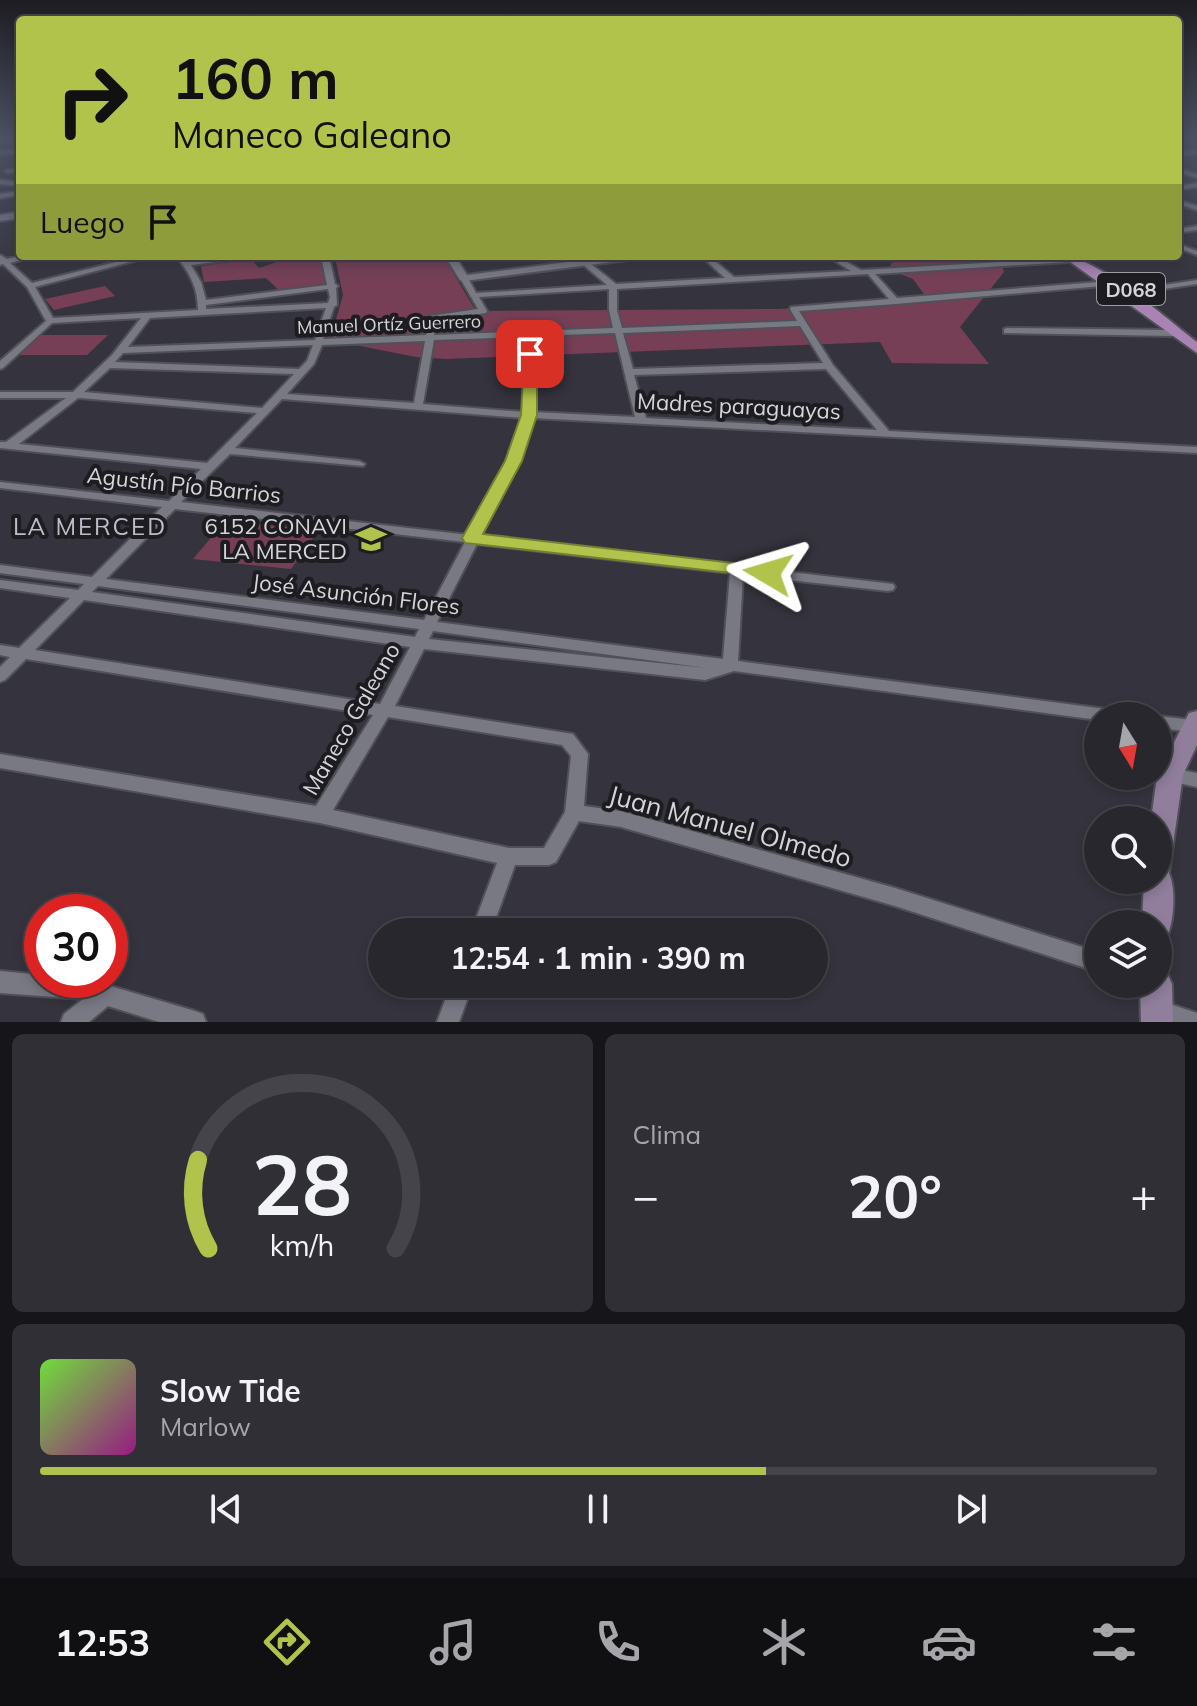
<!DOCTYPE html>
<html lang="es">
<head>
<meta charset="utf-8">
<style>
	body { margin:0; font-family:Mulish,sans-serif; background:#302f36; color:#f1f3f6; height:100vh; display:flex; flex-direction:column; font-size:30px; white-space:nowrap }
	* { box-sizing:border-box; margin:0 }
	p { font-size:26px; color:#a5a5aa }
	.icon { flex:none; width:44px; height:44px; fill:none; stroke:currentColor; stroke-width:2; stroke-linecap:round; stroke-linejoin:round }
	.map { position:relative; height:1022px; overflow:hidden }
	.panel { display:flex; flex-direction:column; gap:12px; padding:12px; background:#161519; flex:1 }
	.panel>* { flex:none }
	.guide { position:absolute; left:16px; top:16px; width:1166px; height:244px; border-radius:8px; box-shadow:0 4px 12px #0003,0 0 0 2px #44444a; background:#b2c34c; color:#111; overflow:hidden }
	.needle { width:52px; rotate:169deg }
	.fabs { position:absolute; left:1084px; top:702px; display:grid; gap:16px }
	.fabs a { display:grid; place-items:center; width:88px; height:88px; border-radius:50%; background:#28272e; box-shadow:0 4px 12px #0003,0 0 0 2px #44444a; font-size:40px }
	.speed { position:absolute; left:24px; top:894px; display:flex; gap:16px; font-size:40px; font-weight:700; text-align:center }
	.speed>* { display:grid; place-content:center; width:104px; height:104px; border-radius:50%; background:#28272e; box-shadow:0 4px 12px #0003,0 0 0 2px #44444a; line-height:1 }
	.speed .limit { border:12px solid #d22; background:#fff; color:#111 }
	.pin { position:absolute; display:grid; place-items:center; width:68px; height:68px; color:#fff; margin:-34px; border-radius:16px; box-shadow:0 4px 12px #0006 }
	.me { position:absolute; width:88px; margin:-44px; rotate:277deg; stroke-linejoin:round; filter:drop-shadow(0 0 6px #0008) }
	.turn { display:flex; align-items:center; gap:28px; height:168px; padding:0 24px; font-size:36px }
	.turn .icon { width:104px; height:104px; stroke-width:2.5 }
	.turn b { display:block; font-size:56px; line-height:68px }
	.then { display:flex; align-items:center; height:76px; padding:0 24px; background:#0003; gap:16px; font-size:30px }
	.big { font-size:60px; font-weight:700; line-height:1.1 }
	.panel .widget { flex:1; display:flex; flex-direction:column; justify-content:center; gap:12px; min-width:0; padding:0 28px; border-radius:12px; background:#302f36 }
	.panel .dial { align-items:center; gap:0 }
	.dial svg { height:208px; overflow:visible; fill:none; stroke:#44444a; stroke-width:7; stroke-linecap:round; text-anchor:middle }
	.dial text { fill:#f1f3f6; stroke:none }
	.song { display:flex; align-items:center; gap:24px }
	.cover { width:96px; height:96px; border-radius:12px; background:linear-gradient(135deg,hsl(100 70% 55%),hsl(310 70% 35%)) }
	.played { height:8px; border-radius:4px; background:linear-gradient(90deg,#b2c34c 65%,#44444a 65%) }
	.keys { display:flex; justify-content:space-around; direction:ltr }
	.heat { display:flex; justify-content:space-between; align-items:center; font-size:44px; direction:ltr }
	.panel .tiles { flex:1; display:grid; gap:12px; grid-template-columns:1fr 1fr }
	.widget:last-child { grid-column:span 2 }
	.trip { position:absolute; left:368px; top:918px; width:460px; height:80px; border-radius:40px; background:#28272e; box-shadow:0 4px 12px #0003,0 0 0 2px #44444a; font-weight:700; line-height:80px; text-align:center }
	.dock { display:flex; height:128px; justify-content:space-around; align-items:center; background:#101012; color:#a5a5aa }
	.dock .icon { width:56px; height:56px }
	.dock .active { color:#b2c34c }
	.dock b { font-size:36px; color:#f1f3f6 }
	.map>svg:first-child { display:block }
	.green { fill:#763f56 }
	.lines { fill:none; stroke-linecap:round; stroke-linejoin:round }
	.minor-casing { stroke:#505058; stroke-width:4 }
	.tertiary-casing { stroke:#505058; stroke-width:4 }
	.secondary-casing { stroke:#505058; stroke-width:4 }
	.primary-casing { stroke:#505058; stroke-width:4 }
	.minor { fill:#797984; fill-rule:evenodd }
	.tertiary { fill:#797984; fill-rule:evenodd }
	.secondary { fill:#907e9c; fill-rule:evenodd }
	.primary { fill:#a883b3; fill-rule:evenodd }
	.route { fill:#b2c34c; stroke:#747f31; stroke-width:2 }
	.labels { text-anchor:middle; dominant-baseline:central; stroke-width:8; stroke-linejoin:round; paint-order:stroke }
	.far-street-label { font-size:18px; fill:#d5d5db; stroke:#1d1d21 }
	.shield { fill:#1d1d21; stroke:#9e9ea3; stroke-width:2 }
	.shield-label { font-size:20px; font-weight:bold; fill:#d5d5db }
	.street-label { font-size:22px; fill:#d5d5db; stroke:#1d1d21 }
	.poi-label { font-size:22px; fill:#d5d5db; stroke:#1d1d21; text-anchor:end }
	.neighbourhood-label { font-size:24px; letter-spacing:2px; fill:#bdbcc9; stroke:#1d1d21 }
	.near-street-label { font-size:26px; fill:#d5d5db; stroke:#1d1d21 }
</style>
</head>
<body>
<div class="map">
<svg width="1197" height="1022" viewBox="0 0 1197 1022">
	<rect width="100%" height="100%" fill="#35343e"/>
	<!-- green -->
	<g class="green">
		<path d="M295,256H322L335,282L285,296L266,278L204,282L201,266L251,259L259,268Z"/>
		<path d="M389,256H443L476,311L776,309L901,304L926,297L913,279L890,270L891,263L911,258L873,260L855,256H999L1004,272L960,327L989,364L892,363L880,342L446,359L416,357L330,340L343,295L336,262Z"/>
		<path d="M105,286L115,296L54,310L45,299Z"/>
		<path d="M41,335H108L87,355H17Z"/>
		<path d="M225,521L319,530L291,569L193,559Z"/>
	</g>
	<g class="lines">
		<!-- minor casing -->
		<g class="minor-casing">
			<g id="minor">
				<path d="M20,140V141L0,143V141Z"/>
				<path d="M20,149V153L0,155V151Z"/>
				<path d="M1197,150V154L1178,156V152Z"/>
				<path d="M20,167V171L8,173L5,171Z"/>
				<path d="M0,180L20,182V186L0,184Z"/>
				<path d="M20,191V195L0,198V194Z"/>
				<path d="M1178,200L1197,206V210L1178,204Z"/>
				<path d="M1197,226V230L1178,233V229Z"/>
				<path d="M1178,244L1197,251V255L1178,248Z"/>
				<path d="M0,255L7,259L22,256H35L10,263L32,283L140,256H153L35,287L53,318L198,310C198,288 190,273 176,256H184L188,261L226,256H248L244,258L191,265L201,282L206,300L327,285L321,256H329L335,284L338,286L336,288L337,305L334,307L323,339L426,335L430,316L478,309L460,278L464,276H467L476,293L607,285L573,256H581L616,284L725,278L701,256H709L734,277L851,271L827,256H836L861,270L1087,257V261H1084L875,274L897,298L1111,281H1114V285L896,304L799,311L833,365L889,431L1197,447V453L533,418L520,461L481,536L893,584L895,587L893,590L888,591L743,575L738,661L1113,710L1119,712L1121,716H1098V720L734,671L705,680L424,649L395,706L573,734L588,754L584,806L621,811L895,888L1098,952V972L895,906L621,827L579,821L556,862L549,865H515L491,932H471L497,863L320,823L0,768V754L316,806L373,715L26,659L5,680L0,682V667L10,657L0,655V645L19,648L70,598L0,588V580L78,590L84,584L0,573V565L92,577L162,507L0,488V482L169,501L201,469L0,448V442H6L66,398H0V392H73L112,355L141,318L52,323L3,368L0,369V361L46,321L27,287L3,264L0,265ZM868,274L889,299L791,307L790,309L797,321L622,328L617,310V289ZM328,289L330,297L328,303L206,309V305ZM609,289V310L613,328L434,335L437,320L486,313L487,311L479,297ZM326,308L315,340L128,347L150,318ZM800,326L823,363L633,369L623,333ZM615,333L635,417L534,412L533,336ZM525,337L524,412L423,404L434,340ZM425,341L414,403L287,394L314,364L322,345ZM313,345L307,361L299,369L115,362L123,353ZM110,368L294,374L262,408L84,392ZM826,369L877,430L646,418L634,375ZM78,398H80L257,413L207,463L19,444ZM282,399L523,418L508,461L469,535L181,502L230,454L363,466L365,464L359,461L235,448ZM175,509L465,542L424,620L106,579ZM477,544L730,573L723,659L437,622ZM98,586L419,629L415,637L92,592ZM84,600L410,647L380,704L35,650ZM433,631L707,668L429,639ZM388,717L562,745L571,756L565,812L544,848H509L333,810Z"/>
				<path d="M1197,280V284L1124,295L1120,293L1124,291Z"/>
				<path d="M1007,328L1173,330L1177,333L1173,336L1004,333V329Z"/>
				<path d="M1157,716H1158L1192,720L1197,721V731L1192,732L1158,728Z"/>
				<path d="M1170,768L1197,773V787L1164,780L1161,775L1164,770Z"/>
				<path d="M0,971L42,975V980H90L195,1011L203,1014L206,1022H159L108,1006L89,1022H61L64,1014L83,999L0,993Z"/>
				<path d="M451,984H473L459,1022H437Z"/>
				<path d="M1158,1000L1197,1013V1022H1159L1150,1019L1147,1011L1150,1003Z"/>
			</g>
		</g>
		<!-- tertiary casing -->
		<g class="tertiary-casing">
			<g id="tertiary">
				<path d="M1178,168L1197,174V178L1178,172Z"/>
				<path d="M1197,183V187L1178,190V186Z"/>
				<path d="M20,212V218L0,221V215Z"/>
				<path d="M445,256H455L467,275L614,256H641L636,259L464,281L460,280Z"/>
			</g>
		</g>
		<!-- secondary casing -->
		<g class="secondary-casing">
			<g id="secondary">
				<path d="M1197,711V745L1183,775L1169,873C1176,889 1174,919 1168,934L1158,938V924H1142L1144,880H1158V820H1151L1157,776L1189,713Z"/>
				<path d="M1158,969L1167,973L1172,984L1173,1022H1141L1140,984H1158Z"/>
			</g>
		</g>
		<!-- primary casing -->
		<g class="primary-casing">
			<path id="primary" d="M1062,256C1096,256 1167,319 1197,342V353Z"/>
		</g>
		<!-- minor -->
		<use href="#minor" class="minor"/>
		<!-- tertiary -->
		<use href="#tertiary" class="tertiary"/>
		<!-- secondary -->
		<use href="#secondary" class="secondary"/>
		<!-- primary -->
		<use href="#primary" class="primary"/>
	</g>
	<!-- sky -->
	<linearGradient id="sky" x2="0" y2="1"><stop stop-color="#1d1d22"/><stop offset="0.49" stop-color="#4b5063"/><stop offset="1" stop-color="#4b5063" stop-opacity="0"/></linearGradient>
	<rect width="1197" height="283" fill="url(#sky)"/>
	<!-- route -->
	<path class="route" d="M530,350L537,354V415L522,461L483,534L768,567L775,568L778,573L775,578L465,543L462,538L505,461L521,415L524,354Z"/>
	<!-- icons -->
	<defs>
		<g id="school-bare" transform="scale(2.4)"><path d="M0-5L7-2L0 1L-7-2ZM-4 1L0 2.5L4 1V4Q0 6-4 4Z" fill="#b2c34c" stroke="#1d1d21" stroke-width="2.5" paint-order="stroke"/></g>
	</defs>
	<g fill-rule="evenodd">
		<use href="#school-bare" x="371" y="539"/>
	</g>
	<g class="labels">
		<!-- far-street labels -->
		<g class="far-street-label">
			<text transform="translate(389 324) rotate(-2)">Manuel Ortíz Guerrero</text>
		</g>
		<!-- shield labels -->
		<rect class="shield" x="1097" y="273" width="68" height="32" rx="6"/>
		<g class="shield-label">
			<text x="1131" y="289">D068</text>
		</g>
		<!-- street labels -->
		<g class="street-label">
			<text transform="translate(739 406) rotate(3)">Madres paraguayas</text>
			<text transform="translate(184 485) rotate(6)">Agustín Pío Barrios</text>
			<text transform="translate(356 594) rotate(7)">José Asunción Flores</text>
			<text transform="translate(351 719) rotate(-60)">Maneco Galeano</text>
		</g>
		<!-- poi labels -->
		<g class="poi-label">
			<text x="347" y="526">6152 CONAVI<tspan x="347" dy="25">LA MERCED</tspan></text>
		</g>
		<!-- neighbourhood labels -->
		<g class="neighbourhood-label">
			<text x="90" y="526">LA MERCED</text>
		</g>
		<!-- near-street labels -->
		<g class="near-street-label">
			<text transform="translate(730 826) rotate(15)">Juan Manuel Olmedo</text>
		</g>
	</g>
</svg>
<div class="fabs">
<a><svg class="needle" viewBox="-14 -14 28 28"><path d="M0-13l5 13h-10z" fill="#e53935"/><path d="M0 13l5-13h-10z" fill="#a5a5aa"/></svg></a>
<a><svg class="icon" aria-label="search" viewBox="0 0 24 24"><circle cx="10" cy="10" r="6"/><path d="M15 15l6 6"/></svg></a>
<a><svg class="icon" aria-label="layers" viewBox="0 0 24 24"><path d="M12 4l9 5-9 5-9-5zM3 14l9 5 9-5"/></svg></a>
</div>
<div class="speed"><div class="limit">30</div></div>
<div class="pin" style="left:530px;top:354px;background:#d93025"><svg class="icon" aria-label="arrive" viewBox="0 0 24 24"><path d="M6 21V4h12l-3 4 3 4H6"/></svg></div>
<svg class="me" style="left:768px;top:573px" viewBox="-20 -20 40 40"><path d="M0-17L14 15 0 8-14 15z" fill="#b2c34c" stroke="#fff" stroke-width="4"/></svg>
<div class="trip">12:54 · 1 min · 390 m</div>
<div class="guide">
<div class="turn"><svg class="icon" aria-label="right" viewBox="0 0 24 24"><path d="M7 20v-9h11M14 6l5 5-5 5"/></svg><div><b>160 m</b>Maneco Galeano</div></div>
<div class="then">Luego<svg class="icon" aria-label="arrive" viewBox="0 0 24 24"><path d="M6 21V4h12l-3 4 3 4H6"/></svg></div>
</div>
</div>
<section class="panel">
<div class="tiles">
<div class="widget dial"><svg viewBox="0 0 100 80">
<path d="M14 69A42 42 0 1 1 86 69"/>
<path d="M14 69A42 42 0 0 1 10 35" stroke="#b2c34c"/>
<text x="50" y="56" font-size="32" font-weight="700">28</text>
<text x="50" y="72" font-size="11">km/h</text>
</svg></div>
<div class="widget"><p>Clima</p>
<div class="heat"><a>−</a><b class="big">20°</b><a>+</a></div>
</div>
<div class="widget">
<div class="song"><i class="cover"></i><div><b>Slow Tide</b><p>Marlow</p></div></div>
<div class="played"></div>
<div class="keys"><svg class="icon" aria-label="previous" viewBox="0 0 24 24"><path d="M18 5L8 12l10 7zM5 5v14"/></svg><svg class="icon" aria-label="pause" viewBox="0 0 24 24"><path d="M8 5v14M16 5v14"/></svg><svg class="icon" aria-label="next" viewBox="0 0 24 24"><path d="M6 5l10 7-10 7zM19 5v14"/></svg></div>
</div>
</div>
</section>
<nav class="dock">
<b>12:53</b>
<svg class="icon active" aria-label="directions" viewBox="0 0 24 24"><path d="M12 3l9 9-9 9-9-9zM9 14v-3h6M13 9l2 2-2 2"/></svg>
<svg class="icon" aria-label="music" viewBox="0 0 24 24"><path d="M9 18V5l10-2v13"/><circle cx="6" cy="18" r="3"/><circle cx="16" cy="16" r="3"/></svg>
<svg class="icon" aria-label="phone" viewBox="0 0 24 24"><path d="M5 4h4l2 5-3 2q2 4 5 5l2-3 5 2v4C11 20 4 13 5 4z"/></svg>
<svg class="icon" aria-label="climate" viewBox="0 0 24 24"><path d="M12 3v18M4 7l16 10M4 17L20 7"/></svg>
<svg class="icon" aria-label="car" viewBox="0 0 24 24"><path d="M5 17H2v-5l4-1 3-4h7l3 4 3 1v5h-3M9 17h6M6 11h13"/><circle cx="7" cy="17" r="2"/><circle cx="17" cy="17" r="2"/></svg>
<svg class="icon" aria-label="filters" viewBox="0 0 24 24"><path d="M4 7h16M4 17h16"/><circle cx="9" cy="7" r="2"/><circle cx="15" cy="17" r="2"/></svg>
</nav>
</body>
</html>
